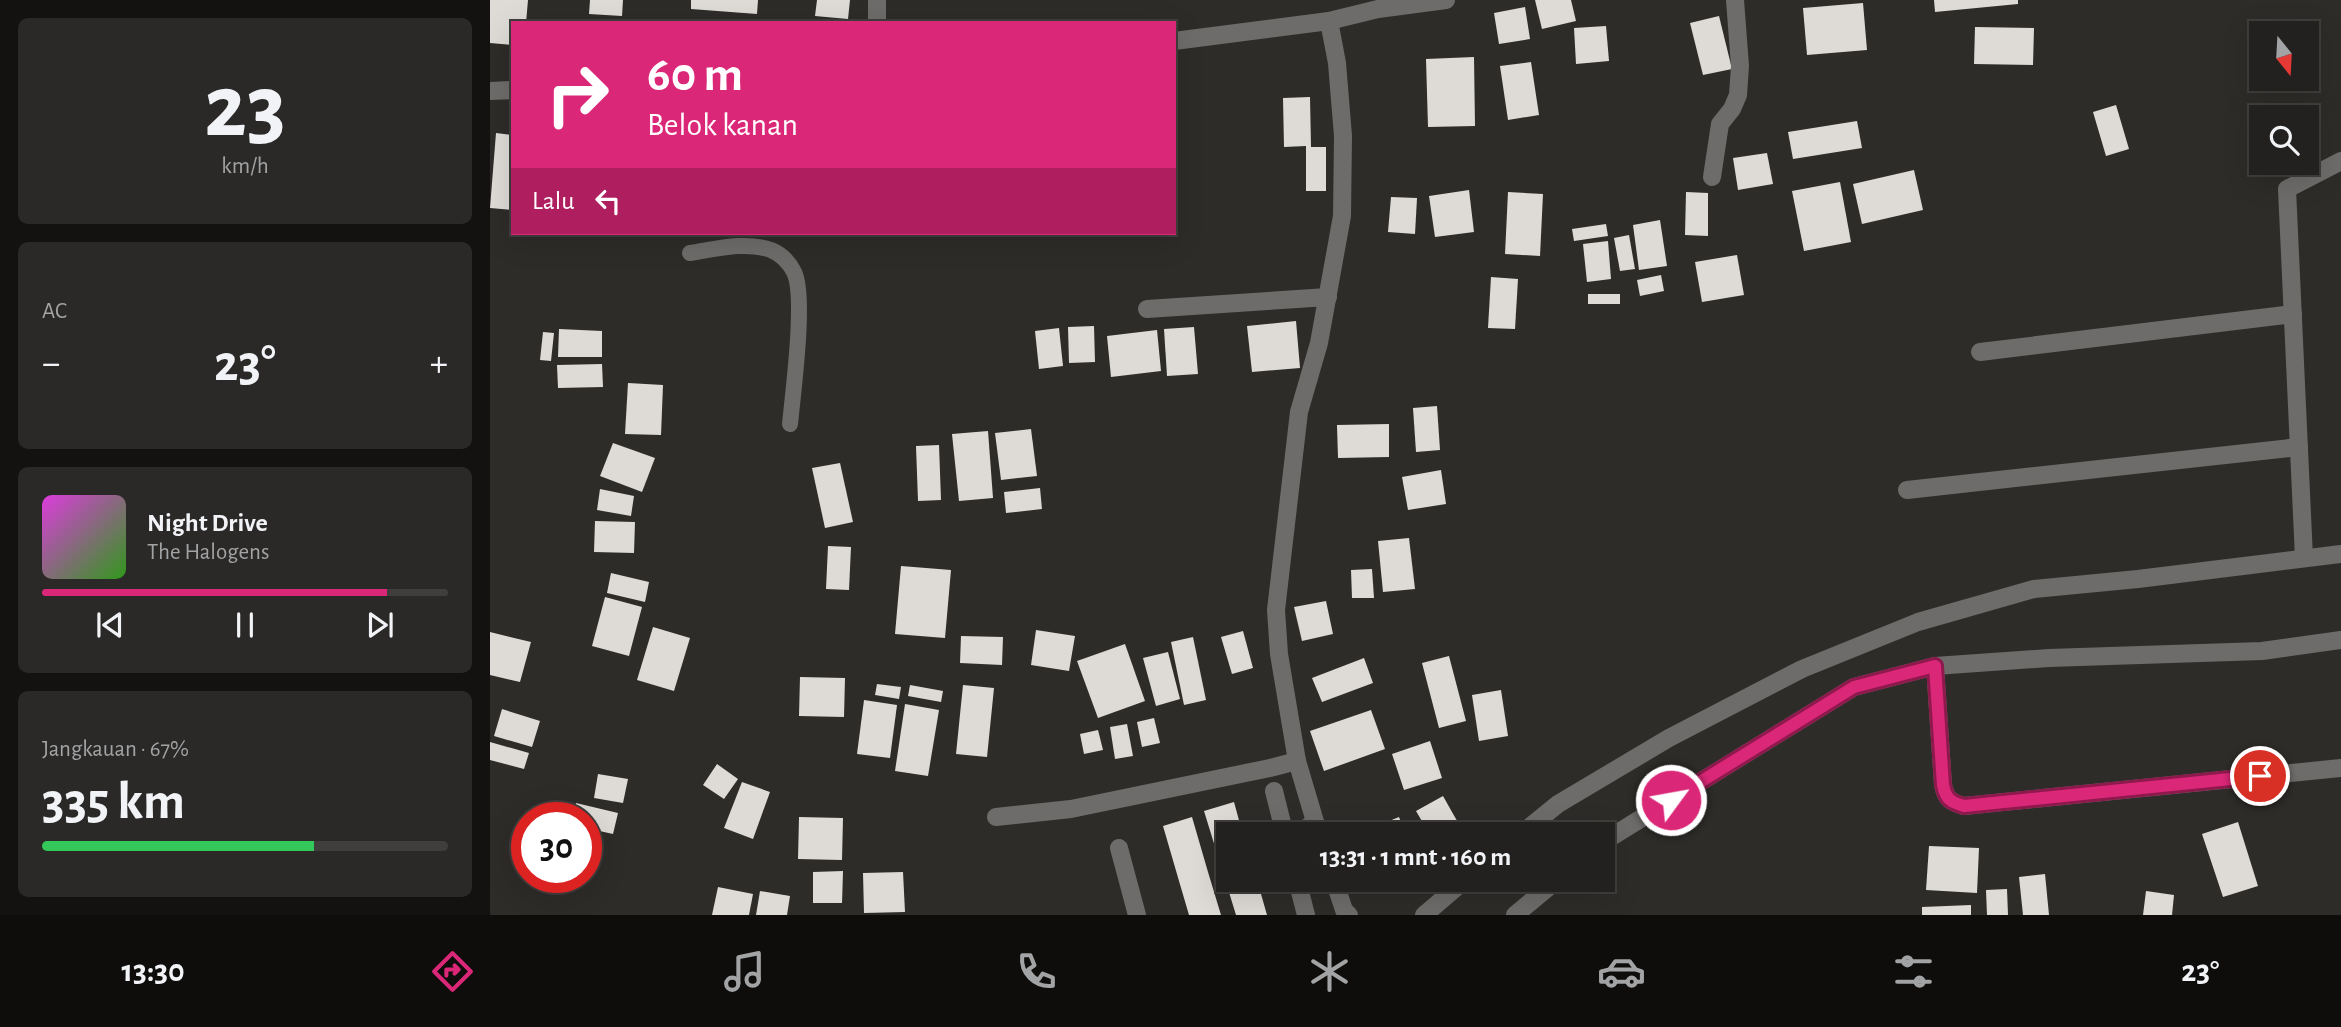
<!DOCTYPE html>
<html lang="id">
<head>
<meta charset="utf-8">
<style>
	body { margin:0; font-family:"Alegreya Sans",sans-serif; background:#2a2928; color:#f1f3f6; height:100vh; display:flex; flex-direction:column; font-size:26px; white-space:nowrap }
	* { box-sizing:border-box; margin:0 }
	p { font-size:23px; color:#a2a3a4 }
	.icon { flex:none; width:38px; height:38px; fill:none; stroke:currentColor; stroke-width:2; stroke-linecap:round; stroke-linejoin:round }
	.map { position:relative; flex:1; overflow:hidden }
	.sheet { display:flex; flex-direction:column; gap:18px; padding:18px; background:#131211; width:490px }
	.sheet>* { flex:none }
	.hud { position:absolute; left:21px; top:21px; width:665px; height:214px; border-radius:0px; box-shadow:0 7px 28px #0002,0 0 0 2px #3f3e3d; background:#db2777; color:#fff; overflow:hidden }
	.needle { width:46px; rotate:162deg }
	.buttons { position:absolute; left:1759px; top:21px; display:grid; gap:14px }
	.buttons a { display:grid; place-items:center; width:70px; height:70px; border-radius:0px; background:#22211f; box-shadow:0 7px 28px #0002,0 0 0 2px #3f3e3d; font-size:35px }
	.speed { position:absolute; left:21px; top:802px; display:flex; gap:14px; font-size:35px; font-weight:700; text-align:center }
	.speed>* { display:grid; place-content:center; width:91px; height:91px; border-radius:50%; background:#22211f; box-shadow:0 7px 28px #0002,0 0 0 2px #3f3e3d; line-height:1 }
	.speed .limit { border:10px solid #d22; background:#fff; color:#111 }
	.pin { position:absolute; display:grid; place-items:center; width:60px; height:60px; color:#fff; margin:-30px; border:4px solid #fff; border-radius:50%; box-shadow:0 2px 7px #0007 }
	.me { position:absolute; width:77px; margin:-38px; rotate:58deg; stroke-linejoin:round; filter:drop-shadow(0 0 5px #0008) }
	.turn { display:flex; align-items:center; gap:24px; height:147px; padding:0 21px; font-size:32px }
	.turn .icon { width:91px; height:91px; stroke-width:2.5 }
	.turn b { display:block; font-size:49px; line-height:60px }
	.then { display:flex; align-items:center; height:66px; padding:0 21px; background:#0003; gap:14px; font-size:26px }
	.big { font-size:52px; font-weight:700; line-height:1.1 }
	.sheet .card { flex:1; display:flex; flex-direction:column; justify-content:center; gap:10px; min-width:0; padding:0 24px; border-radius:10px; background:#2a2928 }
	.sheet .dial { align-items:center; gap:0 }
	.dial b { font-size:91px; line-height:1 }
	.song { display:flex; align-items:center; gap:21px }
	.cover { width:84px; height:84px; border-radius:10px; background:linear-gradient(135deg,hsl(300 70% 55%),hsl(110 70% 35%)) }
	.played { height:7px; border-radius:4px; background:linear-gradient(90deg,#db2777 85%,#3f3e3d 85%) }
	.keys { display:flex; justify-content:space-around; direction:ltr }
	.heat { display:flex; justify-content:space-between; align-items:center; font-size:38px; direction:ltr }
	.charge { height:10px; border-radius:5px; background:linear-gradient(90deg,#34c759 67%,#3f3e3d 0) }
	.trip { position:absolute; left:726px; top:822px; width:399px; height:70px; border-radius:0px; background:#22211f; box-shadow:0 7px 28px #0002,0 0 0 2px #3f3e3d; font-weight:700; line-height:70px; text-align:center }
	.dock { display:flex; height:112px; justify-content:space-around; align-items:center; background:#0e0d0c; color:#a2a3a4 }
	.dock .icon { width:49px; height:49px }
	.dock .selected { color:#db2777 }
	.dock b { font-size:32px; color:#f1f3f6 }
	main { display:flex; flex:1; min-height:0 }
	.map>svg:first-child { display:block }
	.building { fill:#dedbd7 }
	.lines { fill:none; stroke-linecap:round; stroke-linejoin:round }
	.lane { stroke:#6e6c6b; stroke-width:16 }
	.street { stroke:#6e6c6b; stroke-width:18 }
	.route-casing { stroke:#8e194d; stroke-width:18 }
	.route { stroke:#db2777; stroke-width:12 }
</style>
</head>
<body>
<main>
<section class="sheet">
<div class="card dial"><b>23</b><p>km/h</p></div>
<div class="card"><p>AC</p>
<div class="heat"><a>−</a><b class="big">23°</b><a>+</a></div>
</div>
<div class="card">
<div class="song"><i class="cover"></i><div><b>Night Drive</b><p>The Halogens</p></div></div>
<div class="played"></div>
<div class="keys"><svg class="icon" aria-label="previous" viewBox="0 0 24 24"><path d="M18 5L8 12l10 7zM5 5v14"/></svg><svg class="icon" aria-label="pause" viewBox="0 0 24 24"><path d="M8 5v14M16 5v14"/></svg><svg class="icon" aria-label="next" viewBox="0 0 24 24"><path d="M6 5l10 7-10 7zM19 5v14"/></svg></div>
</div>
<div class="card"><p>Jangkauan · 67%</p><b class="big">335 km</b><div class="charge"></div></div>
</section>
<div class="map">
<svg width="1851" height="915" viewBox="0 0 1851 915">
	<rect width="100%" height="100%" fill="#2e2c29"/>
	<!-- building -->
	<g class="building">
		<path d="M0,0H38L36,23H23V45L0,43Z"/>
		<path d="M100,0H133L132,16L99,14Z"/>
		<path d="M201,0H268L267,14L201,9Z"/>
		<path d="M327,0H360L358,19L325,16Z"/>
		<path d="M1045,0H1081L1086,21L1052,29Z"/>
		<path d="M1444,0H1528V4L1445,12Z"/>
		<path d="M1373,3L1377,50L1317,55L1313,8Z"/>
		<path d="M1035,7L1040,39L1009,44L1004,13Z"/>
		<path d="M1229,16L1242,69L1213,75L1200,23Z"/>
		<path d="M1116,26L1119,61L1086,64L1084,28Z"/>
		<path d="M1485,27L1544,28L1543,65L1484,64Z"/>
		<path d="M984,57L985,126L938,127L936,59Z"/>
		<path d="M1041,62L1049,115L1018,120L1010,66Z"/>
		<path d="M820,97L821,147H836V191H816V146L794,147L793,98Z"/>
		<path d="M1626,105L1639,149L1616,156L1603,112Z"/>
		<path d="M1367,121L1372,148L1303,159L1298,132Z"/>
		<path d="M6,133L23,135V210L0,208Z"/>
		<path d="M1277,153L1283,184L1248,190L1243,158Z"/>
		<path d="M1424,170L1433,210L1372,224L1363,184Z"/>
		<path d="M1350,182L1361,242L1314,251L1302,191Z"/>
		<path d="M979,190L984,232L945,237L939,196Z"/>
		<path d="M1018,192L1053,194L1050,256L1015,254Z"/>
		<path d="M1196,192L1218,193V236L1195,235Z"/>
		<path d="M901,197L927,198L925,234L898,232Z"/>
		<path d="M1170,220L1177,266L1149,270L1143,225Z"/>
		<path d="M1116,224L1118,236L1084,241L1082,229Z"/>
		<path d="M1139,235L1145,269L1130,271L1124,238Z"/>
		<path d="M1118,241L1121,279L1097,282L1093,244Z"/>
		<path d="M1247,255L1254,295L1212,302L1205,262Z"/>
		<path d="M1171,275L1174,291L1150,296L1147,280Z"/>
		<path d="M1001,277L1028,279L1025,329L998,328Z"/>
		<rect x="1098" y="294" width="32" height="10"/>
		<path d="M806,321L810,368L762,372L757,326Z"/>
		<path d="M604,326L605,362L579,363L578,327Z"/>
		<path d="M704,327L708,374L677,376L674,329Z"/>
		<path d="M569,328L573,366L549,369L545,331Z"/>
		<path d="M69,329L112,331V357H68Z"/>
		<path d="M667,330L671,371L621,377L617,336Z"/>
		<path d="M53,332L64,333L61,361L50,360Z"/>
		<path d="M112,364L113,387L68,388L67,365Z"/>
		<path d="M138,383L173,385L171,435L135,434Z"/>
		<path d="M947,406L950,450L926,452L923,408Z"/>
		<path d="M899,424V457L848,458L847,425Z"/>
		<path d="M541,429L547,476L511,480L505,433Z"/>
		<path d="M498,431L503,498L469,501L462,434Z"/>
		<path d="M123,443L165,458L152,492L110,476Z"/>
		<path d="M449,445L451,500L428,501L426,446Z"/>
		<path d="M350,463L363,522L335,528L322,468Z"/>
		<path d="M951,470L956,504L918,510L912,477Z"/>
		<path d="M550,488L552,509L516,513L514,492Z"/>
		<path d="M110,489L144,496L141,516L107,510Z"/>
		<path d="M105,521L145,522L144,553L104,552Z"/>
		<path d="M919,538L925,589L893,592L888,541Z"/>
		<path d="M338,546L361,547L359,590L336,589Z"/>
		<path d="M411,566L461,570L455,638L405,634Z"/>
		<path d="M882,569L884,598H862L861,570Z"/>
		<path d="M121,573L159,582L155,602L117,593Z"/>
		<path d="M115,597L152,607L139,656L102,646Z"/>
		<path d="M836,601L843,634L812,641L804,607Z"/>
		<path d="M163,627L200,638L184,691L147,680Z"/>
		<path d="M546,630L585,636L579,671L541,665Z"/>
		<path d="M753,631L763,668L742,674L731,637Z"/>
		<path d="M0,632L41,642L30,682L0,675Z"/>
		<path d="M471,636L513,637L512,665L470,663Z"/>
		<path d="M703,637L716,700L694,705L681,642Z"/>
		<path d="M635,644L655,701L608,718L587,661Z"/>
		<path d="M678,652L690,699L666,706L653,658Z"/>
		<path d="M959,656L976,721L949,728L932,663Z"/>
		<path d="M874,658L883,683L832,702L822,678Z"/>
		<path d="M310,677L355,678L354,717L309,716Z"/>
		<path d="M387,684L411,687L409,699L385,695Z"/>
		<path d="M420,685L453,691L451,702L418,696Z"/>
		<path d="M473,685L504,688L497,757L466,754Z"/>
		<path d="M1011,690L1018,736L989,741L982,695Z"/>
		<path d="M374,700L407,705L400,758L367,754Z"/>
		<path d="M415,704L449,710L438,776L405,771Z"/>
		<path d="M12,709L50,721L42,747L4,736Z"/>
		<path d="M881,710L895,749L834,771L820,731Z"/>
		<path d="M664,718L670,743L652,747L647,722Z"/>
		<path d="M637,724L643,756L625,759L620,727Z"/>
		<path d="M608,730L613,750L594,754L590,734Z"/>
		<path d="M940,741L952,778L914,790L902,754Z"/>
		<path d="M0,742L39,753L34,769L0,760Z"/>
		<path d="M227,764L248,779L234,799L213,785Z"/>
		<path d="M108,774L138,779L133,803L104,798Z"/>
		<path d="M252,782L280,792L263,839L234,828Z"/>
		<path d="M953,796L975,835H940L926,811Z"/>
		<path d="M744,802L753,835H738V880H767L777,915H746L714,811Z"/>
		<path d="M86,803L128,813L123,834L96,828V817H82Z"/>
		<path d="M309,817L353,818L352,860L308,859Z"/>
		<path d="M702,817L718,872L731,915H699L689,881L673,826Z"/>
		<path d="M909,817L916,835H881L879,829Z"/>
		<path d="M1748,822L1768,886L1733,897L1712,834Z"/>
		<path d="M1439,846L1489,848L1487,893L1436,890Z"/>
		<path d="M353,871L352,903H323V872Z"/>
		<path d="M413,872L415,912L374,913L373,873Z"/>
		<path d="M1555,874L1559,915H1533L1529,877Z"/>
		<path d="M228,887L263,894L259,915H222Z"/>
		<path d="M1517,889L1518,915H1497L1496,890Z"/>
		<path d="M270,891L300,896L297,915H266Z"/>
		<path d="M1656,891L1684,895L1682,915H1653Z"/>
		<path d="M1481,905V915H1432V907Z"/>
	</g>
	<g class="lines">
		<!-- lane -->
		<path class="lane" d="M200,253C226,249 255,241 281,250C291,254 299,262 304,272C316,296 303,392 300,424"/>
		<!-- street -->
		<g class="street">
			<path d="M387,23V0"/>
			<path d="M684,41L839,21L888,9L956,0"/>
			<path d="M0,91L23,90"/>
			<path d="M1222,177L1230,124L1242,109L1248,95L1250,66L1245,0"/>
			<path d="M657,309L838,297"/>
			<path d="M1490,352L1803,314"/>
			<path d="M1417,490L1809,447"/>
			<path d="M1814,558L1797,189L1851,161"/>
			<path d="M1445,666L1453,785C1456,799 1460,802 1474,806L1851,768"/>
			<path d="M784,791L795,835"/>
			<path d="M506,817L581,809L780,768L807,761"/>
			<path d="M806,835L825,822"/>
			<path d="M829,835L807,761L789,654L786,610L809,412L829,343L852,216L853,136L847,63L839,21"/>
			<path d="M1030,835L1068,804L1179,738L1312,669L1428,622L1544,589L1648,579L1851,554"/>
			<path d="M1113,842L1364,687L1445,666L1559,658L1772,651L1851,640"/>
			<path d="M629,848L647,915"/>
			<path d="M807,880L816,915"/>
			<path d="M844,880L854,910L859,915"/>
			<path d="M934,915L975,880"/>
			<path d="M1025,915L1067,880"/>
		</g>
	</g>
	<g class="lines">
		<!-- route casing -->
		<g class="route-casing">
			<path id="route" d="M1181,800L1364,687L1445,666L1453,785C1456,799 1460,802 1474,806L1770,776"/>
		</g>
		<!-- route -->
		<use href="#route" class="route"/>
	</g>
</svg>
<div class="buttons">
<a><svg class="needle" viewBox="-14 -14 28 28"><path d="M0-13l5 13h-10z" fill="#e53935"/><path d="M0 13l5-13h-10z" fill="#a2a3a4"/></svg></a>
<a><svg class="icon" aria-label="search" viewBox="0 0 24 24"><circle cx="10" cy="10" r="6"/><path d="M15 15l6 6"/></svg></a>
</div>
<div class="speed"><div class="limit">30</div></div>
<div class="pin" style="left:1770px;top:776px;background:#d93025"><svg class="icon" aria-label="arrive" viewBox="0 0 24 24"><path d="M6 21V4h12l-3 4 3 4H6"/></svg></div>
<svg class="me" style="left:1181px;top:800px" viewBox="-20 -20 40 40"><circle r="17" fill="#db2777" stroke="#fff" stroke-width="3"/><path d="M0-11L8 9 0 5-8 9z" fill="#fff"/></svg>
<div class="trip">13:31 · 1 mnt · 160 m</div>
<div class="hud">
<div class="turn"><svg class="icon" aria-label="right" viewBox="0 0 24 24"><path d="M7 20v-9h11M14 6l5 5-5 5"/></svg><div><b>60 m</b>Belok kanan</div></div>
<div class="then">Lalu<svg class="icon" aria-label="left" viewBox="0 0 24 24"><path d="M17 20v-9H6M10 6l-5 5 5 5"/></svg></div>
</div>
</div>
</main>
<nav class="dock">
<b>13:30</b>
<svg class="icon selected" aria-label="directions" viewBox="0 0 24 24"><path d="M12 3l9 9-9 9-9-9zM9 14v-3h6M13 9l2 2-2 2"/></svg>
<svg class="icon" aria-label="music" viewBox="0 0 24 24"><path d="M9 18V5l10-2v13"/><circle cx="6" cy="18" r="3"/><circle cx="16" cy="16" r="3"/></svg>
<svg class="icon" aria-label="phone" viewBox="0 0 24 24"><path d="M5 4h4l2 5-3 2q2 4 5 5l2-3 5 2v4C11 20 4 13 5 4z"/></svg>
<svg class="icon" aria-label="climate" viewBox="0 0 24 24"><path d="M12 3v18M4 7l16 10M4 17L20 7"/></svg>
<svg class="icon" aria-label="car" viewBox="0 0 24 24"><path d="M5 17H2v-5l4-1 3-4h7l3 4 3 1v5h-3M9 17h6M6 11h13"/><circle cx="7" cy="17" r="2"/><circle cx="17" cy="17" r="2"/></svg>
<svg class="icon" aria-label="filters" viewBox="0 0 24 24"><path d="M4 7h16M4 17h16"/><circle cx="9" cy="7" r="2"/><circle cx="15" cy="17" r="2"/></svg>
<b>23°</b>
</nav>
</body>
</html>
